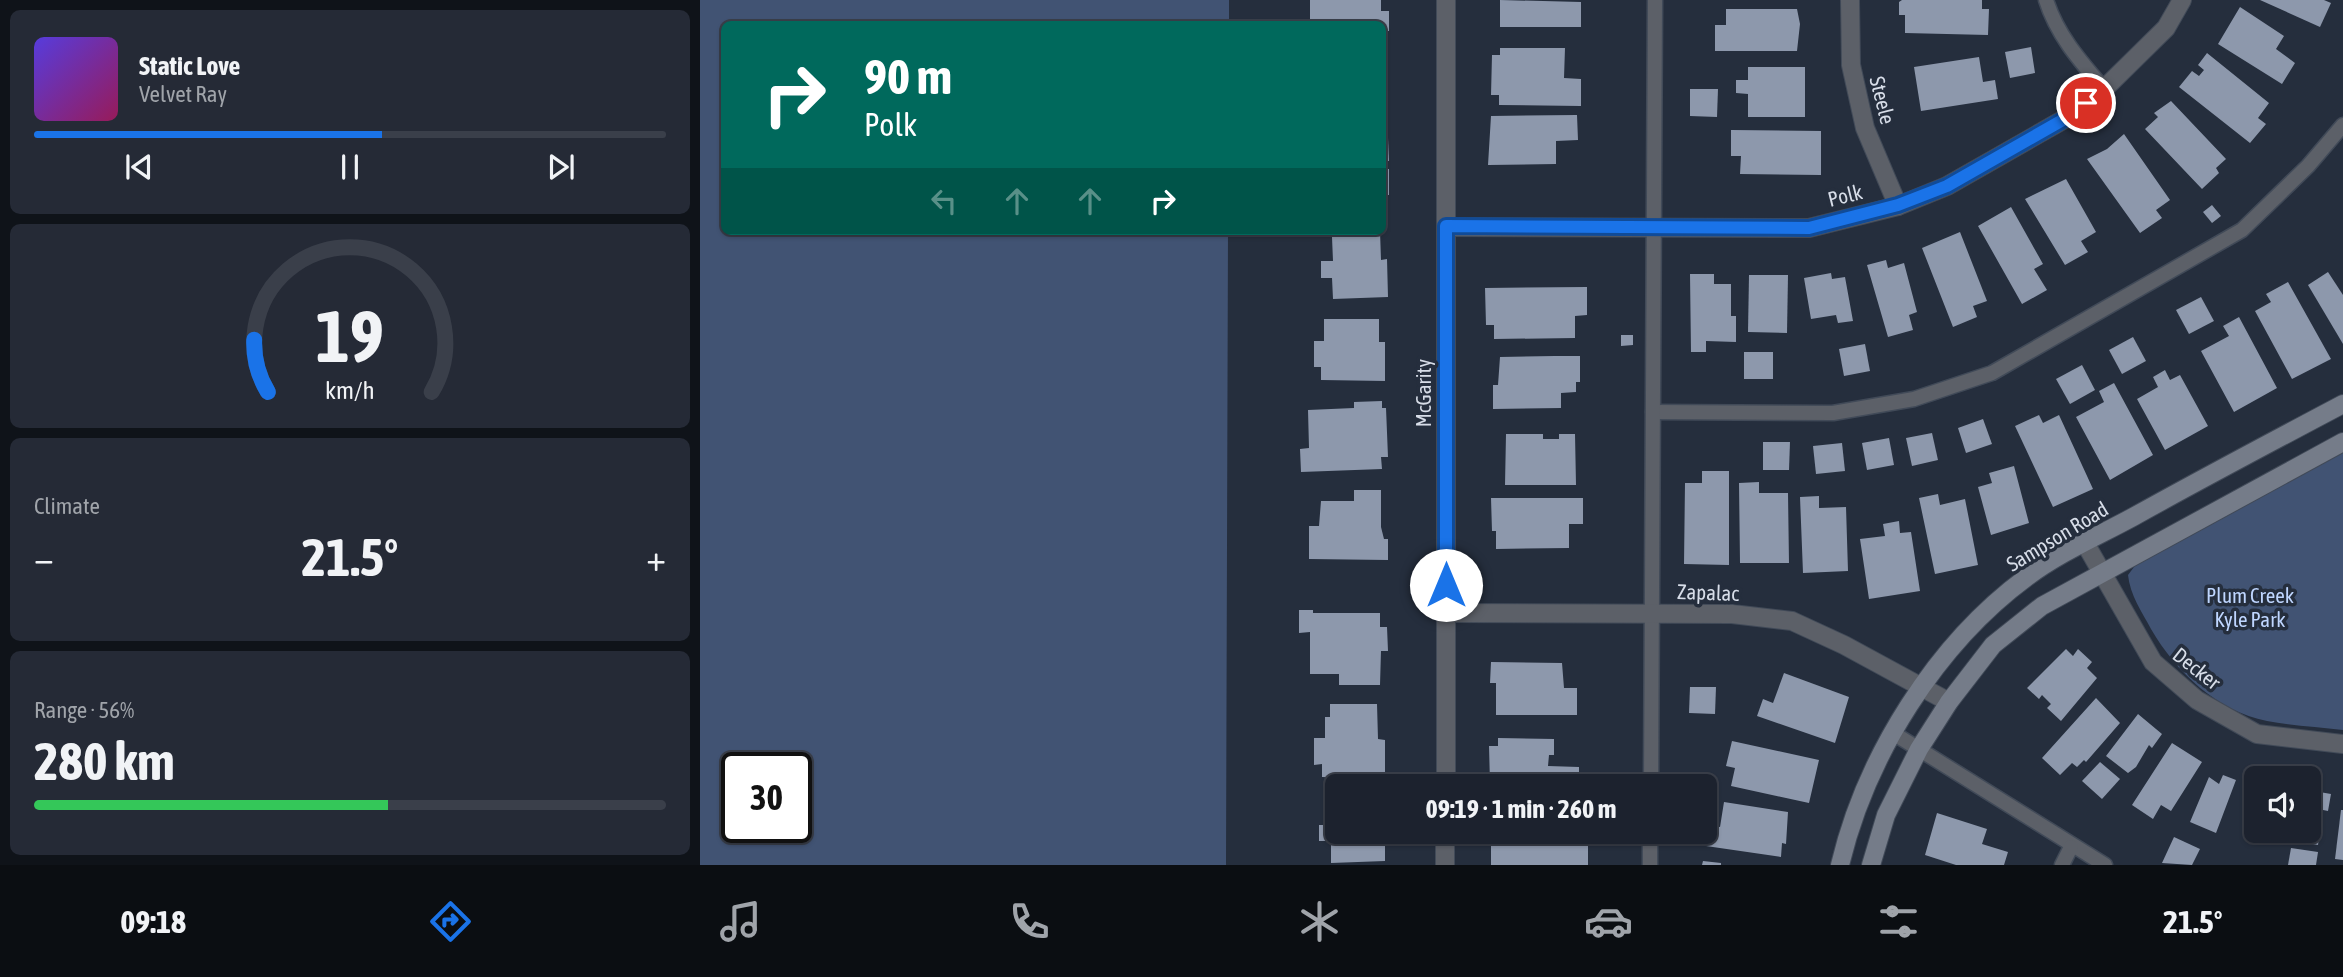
<!DOCTYPE html>
<html lang="en">
<head>
<meta charset="utf-8">
<style>
	body { margin:0; font-family:"Asap Condensed",sans-serif; background:#252a36; color:#f1f3f6; height:100vh; display:flex; flex-direction:column; font-size:26px; white-space:nowrap }
	* { box-sizing:border-box; margin:0 }
	p { font-size:23px; color:#a0a4aa }
	.icon { flex:none; width:38px; height:38px; fill:none; stroke:currentColor; stroke-width:2; stroke-linecap:round; stroke-linejoin:round }
	.map { position:relative; flex:1; overflow:hidden }
	.details { display:flex; flex-direction:column; gap:10px; padding:10px; background:#0f1319; width:700px }
	.details>* { flex:none }
	.top-card { position:absolute; left:21px; top:21px; width:665px; height:214px; border-radius:10px; box-shadow:0 2px 5px #0004,0 0 0 2px #3a3f4a; background:#00695c; color:#fff; overflow:hidden }
	.fabs { position:absolute; left:1544px; top:766px; display:grid; gap:14px }
	.fabs a { display:grid; place-items:center; width:77px; height:77px; border-radius:10px; background:#1c222e; box-shadow:0 2px 5px #0004,0 0 0 2px #3a3f4a; font-size:35px }
	.speed { position:absolute; left:21px; top:752px; display:flex; gap:14px; font-size:35px; font-weight:700; text-align:center }
	.speed>* { display:grid; place-content:center; width:91px; height:91px; border-radius:50%; background:#1c222e; box-shadow:0 2px 5px #0004,0 0 0 2px #3a3f4a; line-height:1 }
	.speed .limit { border:4px solid #111; border-radius:10px; background:#fff; color:#111 }
	.pin { position:absolute; display:grid; place-items:center; width:60px; height:60px; color:#fff; margin:-30px; border:4px solid #fff; border-radius:50%; box-shadow:0 2px 7px #0007 }
	.me { position:absolute; width:77px; margin:-38px; rotate:0deg; stroke-linejoin:round; filter:drop-shadow(0 0 5px #0008) }
	.turn { display:flex; align-items:center; gap:24px; height:147px; padding:0 28px; font-size:32px }
	.turn .icon { width:91px; height:91px; stroke-width:2.5 }
	.turn b { display:block; font-size:49px; line-height:60px }
	.lanes { display:flex; align-items:center; height:66px; padding:0 28px; background:#0003; justify-content:center; gap:35px; direction:ltr }
	.lanes .off { opacity:.35 }
	.big { font-size:52px; font-weight:700; line-height:1.1 }
	.details .widget { flex:1; display:flex; flex-direction:column; justify-content:center; gap:10px; min-width:0; padding:0 24px; border-radius:10px; background:#252a36 }
	.details .dial { align-items:center; gap:0 }
	.dial svg { height:182px; overflow:visible; fill:none; stroke:#3a3f4a; stroke-width:7; stroke-linecap:round; text-anchor:middle }
	.dial text { fill:#f1f3f6; stroke:none }
	.song { display:flex; align-items:center; gap:21px }
	.cover { width:84px; height:84px; border-radius:10px; background:linear-gradient(135deg,hsl(250 70% 55%),hsl(330 70% 35%)) }
	.played { height:7px; border-radius:4px; background:linear-gradient(90deg,#1a73e8 55%,#3a3f4a 55%) }
	.keys { display:flex; justify-content:space-around; direction:ltr }
	.heat { display:flex; justify-content:space-between; align-items:center; font-size:38px; direction:ltr }
	.charge { height:10px; border-radius:5px; background:linear-gradient(90deg,#34c759 56%,#3a3f4a 0) }
	.trip { position:absolute; left:625px; top:774px; width:392px; height:70px; border-radius:10px; background:#1c222e; box-shadow:0 2px 5px #0004,0 0 0 2px #3a3f4a; font-weight:700; line-height:70px; text-align:center }
	.tab-bar { display:flex; height:112px; justify-content:space-around; align-items:center; background:#0b0e12; color:#a0a4aa }
	.tab-bar .icon { width:49px; height:49px }
	.tab-bar .selected { color:#1a73e8 }
	.tab-bar b { font-size:32px; color:#f1f3f6 }
	main { display:flex; flex:1; min-height:0 }
	.map>svg:first-child { display:block }
	.green { fill:#415373; fill-rule:evenodd }
	.building { fill:#8d98ac }
	.lines { fill:none; stroke-linecap:round; stroke-linejoin:round }
	.lane-casing { stroke:#414a58; stroke-width:17 }
	.street-casing { stroke:#414a58; stroke-width:20 }
	.secondary-casing { stroke:#414a58; stroke-width:20 }
	.lane { stroke:#5c6068; stroke-width:14 }
	.street { stroke:#5c6068; stroke-width:18 }
	.secondary { stroke:#757c89; stroke-width:18 }
	.route-casing { stroke:#114b97; stroke-width:18 }
	.route { stroke:#1a73e8; stroke-width:12 }
	.labels { text-anchor:middle; dominant-baseline:central; stroke-width:7; stroke-linejoin:round; paint-order:stroke }
	.street-label { font-size:21px; fill:#d7dde8; stroke:#252e3d }
	.park-label { font-size:21px; fill:#bfd6ff; stroke:#252e3d }
</style>
</head>
<body>
<main>
<section class="details">
<div class="widget">
<div class="song"><i class="cover"></i><div><b>Static Love</b><p>Velvet Ray</p></div></div>
<div class="played"></div>
<div class="keys"><svg class="icon" aria-label="previous" viewBox="0 0 24 24"><path d="M18 5L8 12l10 7zM5 5v14"/></svg><svg class="icon" aria-label="pause" viewBox="0 0 24 24"><path d="M8 5v14M16 5v14"/></svg><svg class="icon" aria-label="next" viewBox="0 0 24 24"><path d="M6 5l10 7-10 7zM19 5v14"/></svg></div>
</div>
<div class="widget dial"><svg viewBox="0 0 100 80">
<path d="M14 69A42 42 0 1 1 86 69"/>
<path d="M14 69A42 42 0 0 1 8 46" stroke="#1a73e8"/>
<text x="50" y="56" font-size="32" font-weight="700">19</text>
<text x="50" y="72" font-size="11">km/h</text>
</svg></div>
<div class="widget"><p>Climate</p>
<div class="heat"><a>−</a><b class="big">21.5°</b><a>+</a></div>
</div>
<div class="widget"><p>Range · 56%</p><b class="big">280 km</b><div class="charge"></div></div>
</section>
<div class="map">
<svg width="1643" height="865" viewBox="0 0 1643 865">
	<rect width="100%" height="100%" fill="#252e3d"/>
	<!-- green -->
	<g class="green">
		<path d="M0,0H529V24H24V231H528L526,865H0ZM37,768H96V828H37Z"/>
		<path d="M1643,447V730C1618,727 1592,726 1567,721C1517,711 1476,672 1451,629C1442,612 1430,595 1428,575L1440,559Z"/>
	</g>
	<!-- building -->
	<g class="building">
		<path d="M610,0H681V11H689V31H682V24H610Z"/>
		<path d="M800,0L881,2V27H800Z"/>
		<path d="M1202,0H1282V9H1289L1288,35L1205,33V15H1199V2Z"/>
		<path d="M1560,0H1624L1631,3L1620,27Z"/>
		<path d="M1540,7L1584,36L1576,49L1595,63L1582,84L1518,44Z"/>
		<path d="M1026,9H1097L1100,24L1097,51H1015V25H1026Z"/>
		<path d="M1331,47L1335,73L1310,78L1305,52Z"/>
		<path d="M800,48H865L864,78L881,79V106L799,105V95H791L792,55H800Z"/>
		<path d="M1507,53L1569,103L1558,118L1566,124L1550,143L1479,87L1492,71L1499,76L1504,70L1498,65Z"/>
		<path d="M1279,57L1283,82L1295,80L1298,99L1221,111L1214,67Z"/>
		<rect x="682" y="66" width="6" height="23"/>
		<path d="M1048,67H1105V117H1048V94L1036,93V80H1048Z"/>
		<path d="M990,89H1018L1017,117L990,116Z"/>
		<path d="M1471,101L1526,159L1516,168L1519,173L1502,189L1445,129L1458,117L1454,113Z"/>
		<path d="M877,115L878,140L856,141V164L788,165L791,116Z"/>
		<path d="M1031,130L1121,131V175L1040,174L1041,156H1031Z"/>
		<path d="M1424,134L1470,200L1456,210L1462,218L1440,233L1387,159L1407,149Z"/>
		<path d="M682,138H688L689,161H682Z"/>
		<rect x="682" y="169" width="7" height="26"/>
		<path d="M1366,179L1396,232L1381,241L1388,252L1365,265L1325,199Z"/>
		<path d="M1512,205L1521,216L1512,223L1503,212Z"/>
		<path d="M1311,207L1343,264L1334,269L1347,290L1322,304L1278,226Z"/>
		<path d="M651,231H680L681,260L687,259L688,297L633,299L632,278H621V261H633L632,237L652,236Z"/>
		<path d="M1260,232L1287,301L1273,306L1277,317L1253,327L1222,248Z"/>
		<path d="M1186,260L1188,268L1204,263L1217,312L1209,315L1213,330L1188,337L1167,265Z"/>
		<path d="M1628,272L1643,295V344L1608,285Z"/>
		<path d="M1131,273L1132,279L1145,277L1153,321L1138,323L1136,315L1111,319L1104,278Z"/>
		<path d="M990,274H1014V284H1031V316H1036V342L1006,341V352H991Z"/>
		<path d="M1049,275H1088L1087,333L1048,332Z"/>
		<path d="M1588,282L1631,359L1592,379L1555,311L1571,302L1566,294Z"/>
		<path d="M887,287V315L875,316V338L794,339V325H786L785,288Z"/>
		<path d="M1501,297L1514,321L1489,334L1476,310Z"/>
		<path d="M1539,317L1577,388L1534,412L1501,351L1529,336L1523,326Z"/>
		<path d="M624,319H679V342H685V381L621,380V367H614V341H624Z"/>
		<path d="M921,335H933V345L921,346Z"/>
		<path d="M1433,337L1446,361L1422,374L1409,350Z"/>
		<path d="M1165,344L1170,371L1144,376L1139,349Z"/>
		<rect x="1044" y="352" width="29" height="27"/>
		<path d="M855,356H880V382H876V392L861,393V408L793,409V385H798L800,357Z"/>
		<path d="M1382,365L1395,390L1370,404L1356,379Z"/>
		<path d="M1465,370L1470,380L1480,375L1508,426L1465,450L1437,399L1458,387L1453,377Z"/>
		<path d="M1414,383L1453,455L1410,480L1376,417L1404,402L1399,391Z"/>
		<path d="M682,401V408H686L688,457H681L682,469L601,472L600,449L609,448L608,410L654,408V402Z"/>
		<path d="M1339,415L1343,423L1359,415L1393,489L1353,507L1315,426Z"/>
		<path d="M1283,419L1292,444L1266,453L1258,428Z"/>
		<path d="M1232,433L1238,460L1212,466L1206,438Z"/>
		<path d="M806,434H843V439H859V434H875L876,485H805Z"/>
		<path d="M1189,438L1194,465L1167,470L1162,443Z"/>
		<path d="M1063,442H1090L1089,470H1063Z"/>
		<path d="M1142,443L1145,471L1116,474L1113,446Z"/>
		<path d="M1314,466L1329,523L1291,535L1278,487L1292,483L1289,473Z"/>
		<path d="M1002,471H1029V565L984,564L985,483H1002Z"/>
		<path d="M1059,482V493H1088L1089,563H1040L1039,483Z"/>
		<path d="M654,490H681V527L684,539H688V560L609,559V526H619L621,501H654Z"/>
		<path d="M1238,494L1240,505L1265,499L1278,565L1235,574L1219,498Z"/>
		<path d="M1119,496V508L1146,507L1148,571L1103,573L1100,497Z"/>
		<path d="M791,498H883V524H869V548L796,549V531H792Z"/>
		<path d="M1199,521L1200,533L1211,532L1220,591L1169,599L1160,539L1185,536L1183,524Z"/>
		<path d="M599,610H613V613H680V627H687L688,651H681L680,685H639V674H610V632L599,633Z"/>
		<path d="M1366,649L1373,656L1378,649L1392,662L1387,668L1397,678L1361,721L1347,708L1351,704L1342,695L1339,699L1327,688Z"/>
		<path d="M791,662L862,663L864,688H877V715H796V683H790Z"/>
		<path d="M1084,673L1149,697L1135,743L1057,716L1063,699L1073,703Z"/>
		<path d="M990,687H1016L1015,714L989,713Z"/>
		<path d="M1396,698L1420,723L1386,762L1384,760L1377,767L1372,763L1360,775L1342,758Z"/>
		<path d="M630,704H677L678,739L685,740V779L622,777V764L614,765V738H625V717H630Z"/>
		<path d="M1438,714L1462,734L1452,748L1449,745L1436,767L1428,773L1406,756Z"/>
		<path d="M798,738L854,739V755H849L848,766L879,767V786L790,783L789,746H798Z"/>
		<path d="M1032,741L1119,760L1109,803L1031,786L1035,768L1026,766Z"/>
		<path d="M1472,743L1502,762L1471,811L1461,805L1453,819L1432,805Z"/>
		<path d="M1400,762L1420,779L1402,799L1382,781Z"/>
		<path d="M1523,775L1536,780L1516,833L1490,822L1509,777L1519,784Z"/>
		<path d="M1608,790L1631,794L1628,811L1623,810L1618,845L1591,841L1593,831H1608Z"/>
		<path d="M1004,794L1014,795L1010,823H1004Z"/>
		<path d="M631,801H637V831H685V861L631,863V841H619V825H631Z"/>
		<path d="M1024,802L1088,812L1086,844L1082,843L1081,857L1006,846L1009,825L1020,827Z"/>
		<path d="M1641,810H1643V860L1635,859Z"/>
		<path d="M1237,813L1287,829L1282,844L1308,852L1304,865H1256L1225,855Z"/>
		<path d="M1555,816L1556,831H1580L1577,844L1550,838Z"/>
		<path d="M791,831H869V845L888,846V865H791Z"/>
		<path d="M1474,837L1500,849L1492,865L1462,863Z"/>
		<path d="M1591,848L1618,852L1616,865H1588Z"/>
		<path d="M1003,861L1021,863V865H1002Z"/>
	</g>
	<g class="lines">
		<!-- lane casing -->
		<g class="lane-casing">
			<g id="lane">
				<path d="M1346,0C1357,35 1380,61 1404,89"/>
				<path d="M953,412L1133,413L1214,399L1292,373L1542,230L1608,166L1643,125"/>
				<path d="M1193,733L1405,865"/>
				<path d="M951,786L955,0"/>
				<path d="M950,865V831"/>
				<path d="M1362,865L1371,847"/>
			</g>
		</g>
		<!-- street casing -->
		<g class="street-casing">
			<g id="street">
				<path d="M1150,0L1151,65L1165,128L1198,206"/>
				<path d="M746,227L1109,228L1198,206L1247,186L1368,117L1404,89L1466,28L1482,0"/>
				<path d="M1385,543L1453,662L1497,700L1557,734L1643,744"/>
				<path d="M746,613L1032,614L1092,621L1144,645L1249,702"/>
				<path d="M746,786V0"/>
				<path d="M745,865V831"/>
			</g>
		</g>
		<!-- secondary casing -->
		<g class="secondary-casing">
			<g id="secondary">
				<path d="M1140,865C1166,756 1236,644 1327,577C1359,553 1398,536 1433,517C1503,478 1573,441 1643,404"/>
				<path d="M1171,865L1186,815L1219,749L1249,702L1293,645L1342,606L1643,442"/>
			</g>
		</g>
		<!-- lane -->
		<use href="#lane" class="lane"/>
		<!-- street -->
		<use href="#street" class="street"/>
		<!-- secondary -->
		<use href="#secondary" class="secondary"/>
	</g>
	<g class="lines">
		<!-- route casing -->
		<g class="route-casing">
			<path id="route" d="M746,585V226L1109,228L1198,205L1247,186L1368,117L1386,103"/>
		</g>
		<!-- route -->
		<use href="#route" class="route"/>
	</g>
	<g class="labels">
		<!-- street labels -->
		<g class="street-label">
			<text transform="translate(1183 100) rotate(76)">Steele</text>
			<text transform="translate(1145 195) rotate(-14)">Polk</text>
			<text transform="translate(723 393) rotate(-90)">McGarity</text>
			<text transform="translate(1357 536) rotate(-31)">Sampson Road</text>
			<text transform="translate(1008 592) rotate(2)">Zapalac</text>
			<text transform="translate(1497 668) rotate(38)">Decker</text>
		</g>
		<!-- park labels -->
		<g class="park-label">
			<text x="1550" y="595">Plum Creek<tspan x="1550" dy="24">Kyle Park</tspan></text>
		</g>
	</g>
</svg>
<div class="fabs">
<a><svg class="icon" aria-label="sound" viewBox="0 0 24 24"><path d="M4 9h4l5-4v14l-5-4H4zM17 9q2 3 0 6"/></svg></a>
</div>
<div class="speed"><div class="limit">30</div></div>
<div class="pin" style="left:1386px;top:103px;background:#d93025"><svg class="icon" aria-label="arrive" viewBox="0 0 24 24"><path d="M6 21V4h12l-3 4 3 4H6"/></svg></div>
<svg class="me" style="left:746px;top:585px" viewBox="-20 -20 40 40"><circle r="19" fill="#fff"/><path d="M0-13L10 11 0 6-10 11z" fill="#1a73e8"/></svg>
<div class="trip">09:19 · 1 min · 260 m</div>
<div class="top-card">
<div class="turn"><svg class="icon" aria-label="right" viewBox="0 0 24 24"><path d="M7 20v-9h11M14 6l5 5-5 5"/></svg><div><b>90 m</b>Polk</div></div>
<div class="lanes"><svg class="icon off" aria-label="left" viewBox="0 0 24 24"><path d="M17 20v-9H6M10 6l-5 5 5 5"/></svg><svg class="icon off" aria-label="ahead" viewBox="0 0 24 24"><path d="M12 20V5M6 11l6-6 6 6"/></svg><svg class="icon off" aria-label="ahead" viewBox="0 0 24 24"><path d="M12 20V5M6 11l6-6 6 6"/></svg><svg class="icon" aria-label="right" viewBox="0 0 24 24"><path d="M7 20v-9h11M14 6l5 5-5 5"/></svg></div>
</div>
</div>
</main>
<nav class="tab-bar">
<b>09:18</b>
<svg class="icon selected" aria-label="directions" viewBox="0 0 24 24"><path d="M12 3l9 9-9 9-9-9zM9 14v-3h6M13 9l2 2-2 2"/></svg>
<svg class="icon" aria-label="music" viewBox="0 0 24 24"><path d="M9 18V5l10-2v13"/><circle cx="6" cy="18" r="3"/><circle cx="16" cy="16" r="3"/></svg>
<svg class="icon" aria-label="phone" viewBox="0 0 24 24"><path d="M5 4h4l2 5-3 2q2 4 5 5l2-3 5 2v4C11 20 4 13 5 4z"/></svg>
<svg class="icon" aria-label="climate" viewBox="0 0 24 24"><path d="M12 3v18M4 7l16 10M4 17L20 7"/></svg>
<svg class="icon" aria-label="car" viewBox="0 0 24 24"><path d="M5 17H2v-5l4-1 3-4h7l3 4 3 1v5h-3M9 17h6M6 11h13"/><circle cx="7" cy="17" r="2"/><circle cx="17" cy="17" r="2"/></svg>
<svg class="icon" aria-label="filters" viewBox="0 0 24 24"><path d="M4 7h16M4 17h16"/><circle cx="9" cy="7" r="2"/><circle cx="15" cy="17" r="2"/></svg>
<b>21.5°</b>
</nav>
</body>
</html>
